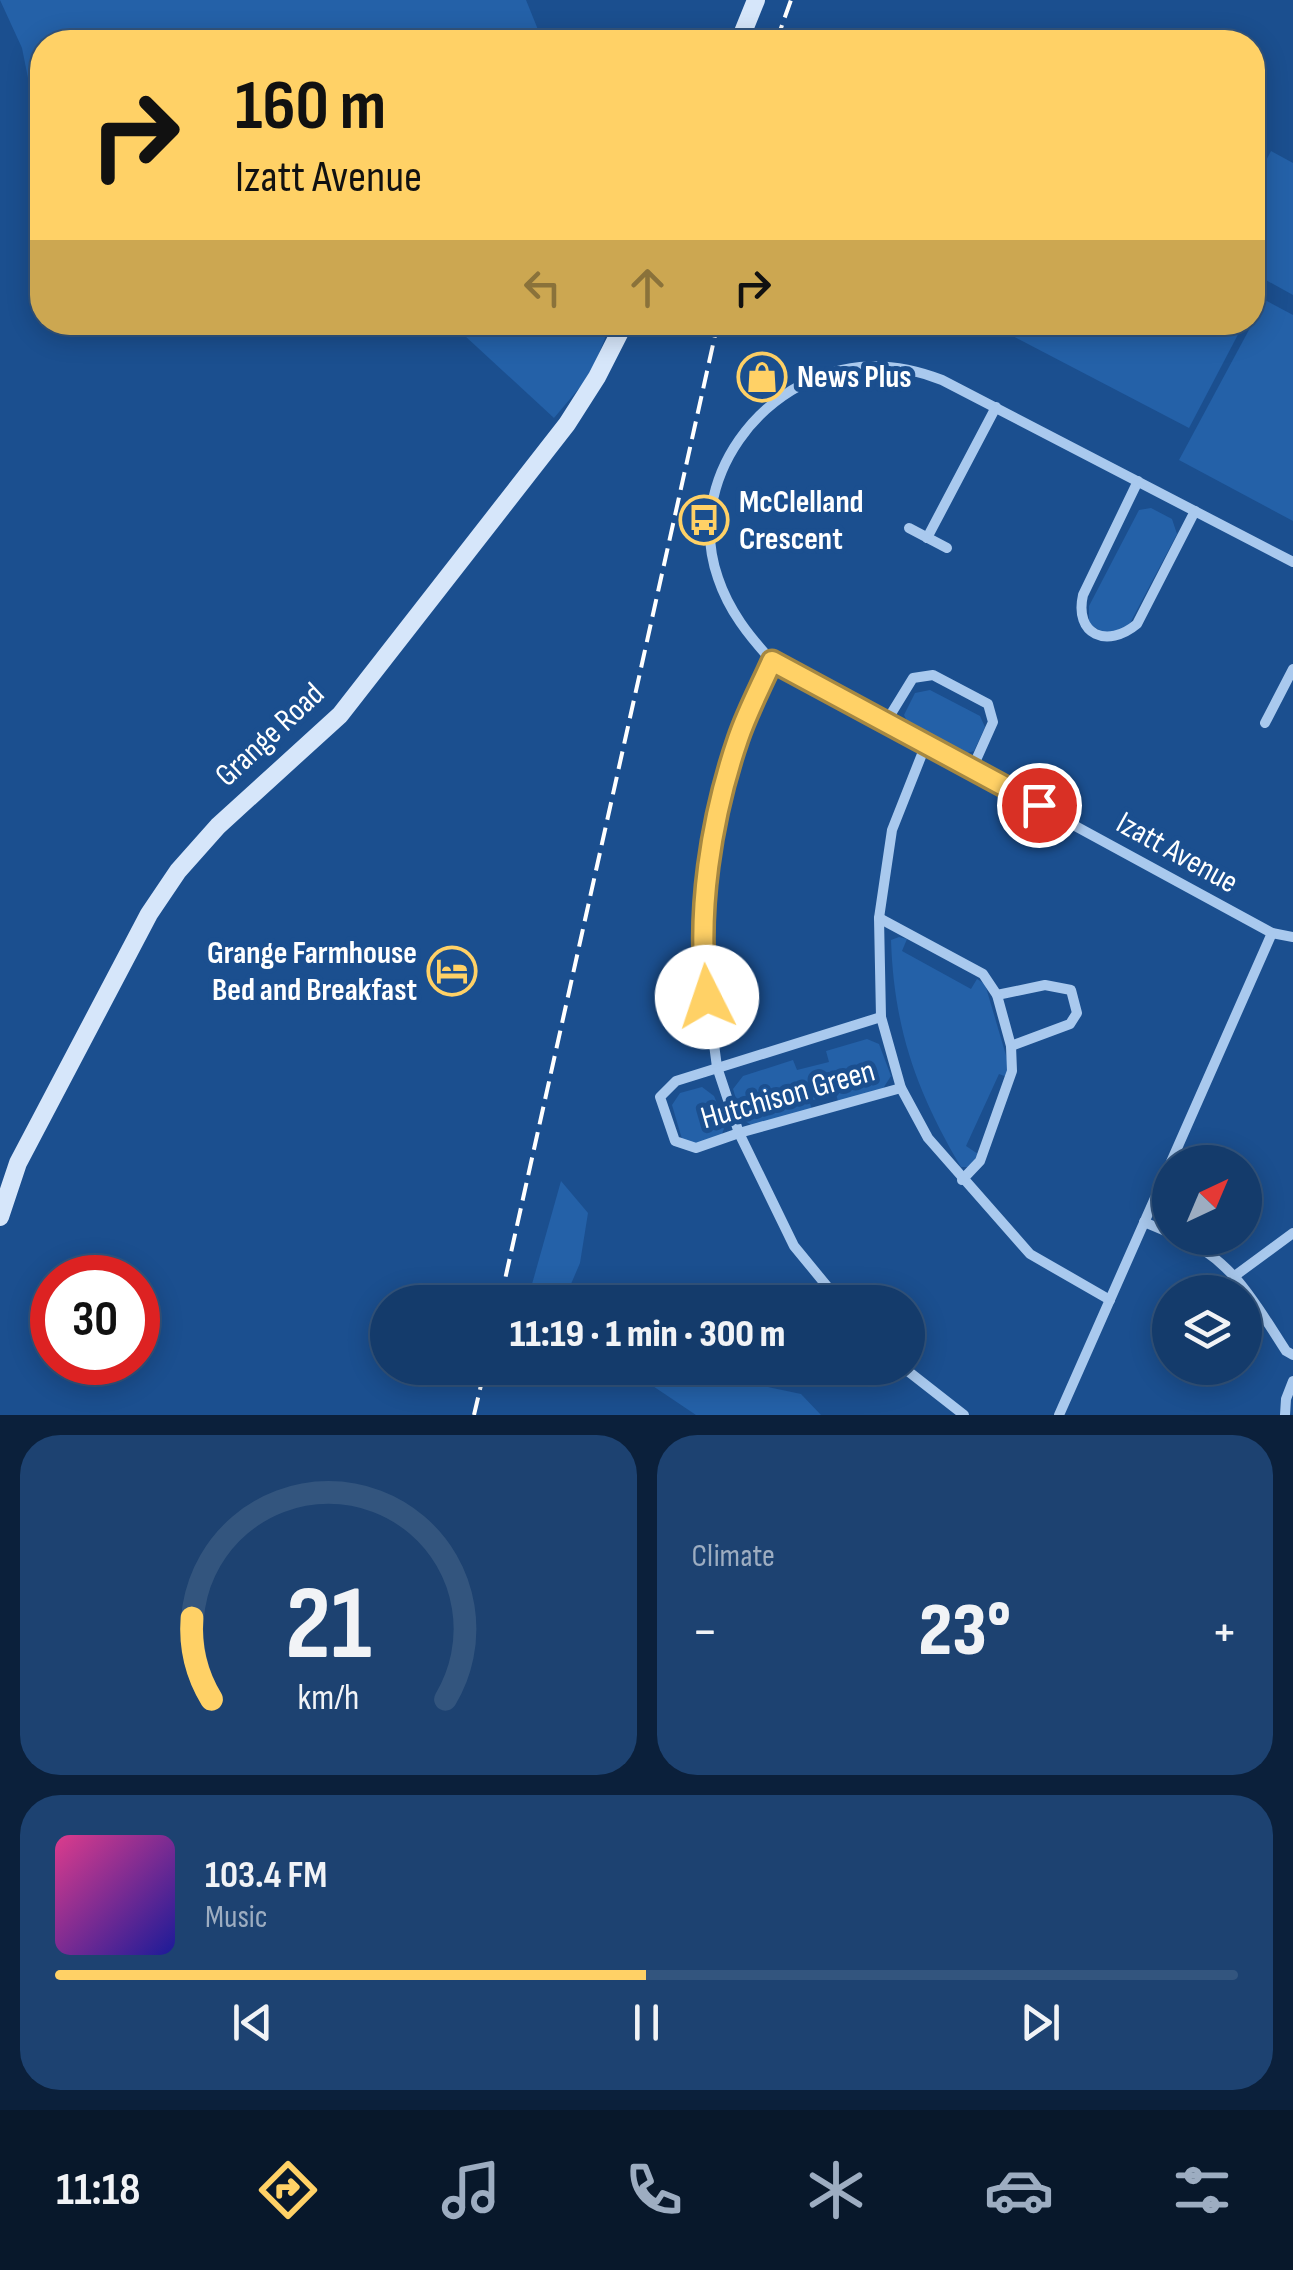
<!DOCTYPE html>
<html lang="en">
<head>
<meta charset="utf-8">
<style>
	body { margin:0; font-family:"Sofia Sans Condensed",sans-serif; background:#1d4271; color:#f1f3f6; height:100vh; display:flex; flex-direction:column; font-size:38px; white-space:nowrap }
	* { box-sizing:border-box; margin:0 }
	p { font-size:32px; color:#9dadc1 }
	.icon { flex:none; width:55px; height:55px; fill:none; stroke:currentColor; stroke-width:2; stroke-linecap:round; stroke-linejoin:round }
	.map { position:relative; height:1415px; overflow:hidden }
	.drawer { display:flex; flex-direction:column; gap:20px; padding:20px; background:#0b203b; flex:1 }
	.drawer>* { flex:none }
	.banner { position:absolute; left:30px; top:30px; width:1235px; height:305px; border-radius:40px; box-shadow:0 5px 25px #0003,0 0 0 2px #33557e; background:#ffd166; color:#111; overflow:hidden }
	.needle { width:65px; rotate:44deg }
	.controls { position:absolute; left:1152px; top:1145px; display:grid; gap:20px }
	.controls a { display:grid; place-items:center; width:110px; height:110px; border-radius:50%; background:#143b6b; box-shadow:0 5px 25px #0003,0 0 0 2px #33557e; font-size:50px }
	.speed { position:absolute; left:30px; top:1255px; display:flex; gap:20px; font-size:50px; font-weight:700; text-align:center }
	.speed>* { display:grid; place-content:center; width:130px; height:130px; border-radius:50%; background:#143b6b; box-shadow:0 5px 25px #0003,0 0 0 2px #33557e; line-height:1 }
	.speed .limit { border:15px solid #d22; background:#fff; color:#111 }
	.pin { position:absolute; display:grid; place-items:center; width:85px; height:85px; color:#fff; margin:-42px; border:5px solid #fff; border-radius:50%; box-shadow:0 2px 10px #0007 }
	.me { position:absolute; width:110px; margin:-55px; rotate:356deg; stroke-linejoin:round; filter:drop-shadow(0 0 8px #0008) }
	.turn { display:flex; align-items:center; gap:35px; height:210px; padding:0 40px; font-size:45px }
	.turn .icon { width:130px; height:130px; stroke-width:2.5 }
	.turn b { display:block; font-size:70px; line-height:85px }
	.lanes { display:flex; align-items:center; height:95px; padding:0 40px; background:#0003; justify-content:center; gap:50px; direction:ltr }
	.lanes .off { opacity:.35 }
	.big { font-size:75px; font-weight:800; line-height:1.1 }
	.drawer .card { flex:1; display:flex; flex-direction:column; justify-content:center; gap:15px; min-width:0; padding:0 35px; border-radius:40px; background:#1d4271 }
	.drawer .dial { align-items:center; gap:0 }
	.dial svg { height:260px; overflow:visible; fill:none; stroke:#33557e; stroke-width:7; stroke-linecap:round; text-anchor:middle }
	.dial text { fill:#f1f3f6; stroke:none }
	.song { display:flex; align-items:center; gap:30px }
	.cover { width:120px; height:120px; border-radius:15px; background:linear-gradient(135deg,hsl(330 70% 55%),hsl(240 70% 35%)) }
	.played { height:10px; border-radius:5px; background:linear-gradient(90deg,#ffd166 50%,#33557e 50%) }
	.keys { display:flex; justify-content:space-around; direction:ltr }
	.heat { display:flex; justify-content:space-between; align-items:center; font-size:55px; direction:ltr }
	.drawer .tiles { flex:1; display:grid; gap:20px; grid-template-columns:1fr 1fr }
	.card:last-child { grid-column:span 2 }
	.trip { position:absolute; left:370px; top:1285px; width:555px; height:100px; border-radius:50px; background:#143b6b; box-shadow:0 5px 25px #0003,0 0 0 2px #33557e; font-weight:800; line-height:100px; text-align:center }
	.dock { display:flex; height:160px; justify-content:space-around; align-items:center; background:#08182b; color:#9dadc1 }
	.dock .icon { width:70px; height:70px }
	.dock .current { color:#ffd166 }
	.dock b { font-size:45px; color:#f1f3f6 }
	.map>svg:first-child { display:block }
	.green { fill:#2461a8 }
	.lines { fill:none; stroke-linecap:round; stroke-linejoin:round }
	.street { stroke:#a9c9ee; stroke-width:10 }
	.secondary { stroke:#d6e6fa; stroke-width:18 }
	.rail { stroke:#fff; stroke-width:4; stroke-dasharray:18 8; stroke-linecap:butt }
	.route-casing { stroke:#a68842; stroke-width:25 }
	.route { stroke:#ffd166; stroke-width:18 }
	.labels { text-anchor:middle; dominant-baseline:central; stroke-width:10; stroke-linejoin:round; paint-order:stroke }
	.poi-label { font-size:32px; font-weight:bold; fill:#fff; stroke:#1b4f8f; text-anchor:start }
	.street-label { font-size:32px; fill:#fff; stroke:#1b4f8f }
</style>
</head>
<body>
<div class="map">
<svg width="1293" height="1415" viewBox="0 0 1293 1415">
	<rect width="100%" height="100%" fill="#1b4f8f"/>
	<!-- green -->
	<g class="green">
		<path d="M0,0H526L543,42H42V110L35,113L22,48Z"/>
		<path d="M1271,151L1293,163V295L1253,273V185Z"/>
		<path d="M1265,300L1293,315V521L1179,460Z"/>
		<path d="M451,323H600L605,338L591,374L554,418Z"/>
		<path d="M988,323V322L1244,323L1189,428Z"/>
		<path d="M1151,508L1172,519L1177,534L1127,629L1110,636L1089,624V606L1139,510Z"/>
		<path d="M930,690L980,716L985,727L974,751L964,754L909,725L904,715L915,693Z"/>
		<path d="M899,937L907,939L902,951L971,989L977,979L985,984L1010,1069L1007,1077L999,1074L966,1146L978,1154L971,1167H961C916,1091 894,1028 891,940Z"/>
		<path d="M867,1039L879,1044L891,1076L882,1090L838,1101L836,1094L809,1101L812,1109L753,1126L742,1119L733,1089L743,1076L793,1060L797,1070L829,1062L826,1051Z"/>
		<path d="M702,1087L714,1096L726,1124L721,1136L696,1145L682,1139L672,1105L680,1093Z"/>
		<path d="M561,1181L588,1213L580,1263L571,1284L582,1302H527Z"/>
		<path d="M626,1368H722L735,1380L801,1394L821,1415H696Z"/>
	</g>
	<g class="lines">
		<!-- street -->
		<g class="street">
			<path d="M1138,481L1083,595C1074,635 1107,649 1137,624L1195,511"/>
			<path d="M909,528L947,548"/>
			<path d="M927,538L996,407"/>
			<path d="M1293,562L942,380C916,370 889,364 860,367C761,377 684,481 718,578C729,611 749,636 772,661L1272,933L1293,937"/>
			<path d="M772,661L739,738L712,843L703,961L717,1067L739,1133L794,1246L840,1302"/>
			<path d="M886,722L913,678L933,675L988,704L993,722L972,769"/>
			<path d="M1265,723L1293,669"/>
			<path d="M926,744L892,830L879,918L881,1017L901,1088L928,1138L1030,1254L1110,1300"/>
			<path d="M879,918L983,974L997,995L1011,1046L1012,1071L980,1161L962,1180"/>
			<path d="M997,995L1045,985L1071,990L1077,1013L1070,1024L1011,1046"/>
			<path d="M881,1017L676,1081L660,1097L675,1141L696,1148L739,1133L901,1088"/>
			<path d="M1171,1162L1272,933"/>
			<path d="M1144,1222L1170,1233"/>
			<path d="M1181,1238C1233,1260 1256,1305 1286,1351L1293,1355"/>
			<path d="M1236,1275L1293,1233"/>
			<path d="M904,1368L964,1415"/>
			<path d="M1059,1415L1170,1164"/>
			<path d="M1285,1415L1286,1399L1293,1381"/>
		</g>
		<!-- secondary -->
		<g class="secondary">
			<path d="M739,42L756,0"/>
			<path d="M0,1217L18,1163L149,914L178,871L218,826L340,715L567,424L597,377L625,322"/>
		</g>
		<!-- rail -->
		<g class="rail">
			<path d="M776,42L791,0"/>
			<path d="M500,1302L718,322"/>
			<path d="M474,1415L485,1368"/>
		</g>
	</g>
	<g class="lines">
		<!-- route casing -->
		<g class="route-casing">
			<path id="route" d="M707,997C696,913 711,818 738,739C747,712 761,686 772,661L1039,805"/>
		</g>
		<!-- route -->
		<use href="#route" class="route"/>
	</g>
	<!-- icons -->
	<defs>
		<g id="shop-ring" transform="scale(2.5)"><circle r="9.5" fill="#1b4f8f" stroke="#ffd166" stroke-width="1.5"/><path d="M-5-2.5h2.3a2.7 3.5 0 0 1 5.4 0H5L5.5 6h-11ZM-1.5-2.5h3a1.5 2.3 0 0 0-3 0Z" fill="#ffd166"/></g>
		<g id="bus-ring" transform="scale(2.5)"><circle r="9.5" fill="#1b4f8f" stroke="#ffd166" stroke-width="1.5"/><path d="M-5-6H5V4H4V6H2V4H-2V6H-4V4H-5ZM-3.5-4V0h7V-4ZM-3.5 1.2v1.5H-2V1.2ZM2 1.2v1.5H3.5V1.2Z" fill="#ffd166"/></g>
		<g id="hotel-ring" transform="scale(2.5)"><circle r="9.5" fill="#1b4f8f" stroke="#ffd166" stroke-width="1.5"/><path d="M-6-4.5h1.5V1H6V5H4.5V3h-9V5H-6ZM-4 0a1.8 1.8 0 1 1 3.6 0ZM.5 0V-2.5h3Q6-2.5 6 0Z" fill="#ffd166"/></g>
	</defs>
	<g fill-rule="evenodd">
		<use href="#shop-ring" x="762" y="377"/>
		<use href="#bus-ring" x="704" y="520"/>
		<use href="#hotel-ring" x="452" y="971"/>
	</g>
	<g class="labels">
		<!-- poi labels -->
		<g class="poi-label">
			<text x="797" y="377">News Plus</text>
			<text x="739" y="502">McClelland<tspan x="739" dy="37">Crescent</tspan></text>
			<text x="417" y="953" text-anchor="end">Grange Farmhouse<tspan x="417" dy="37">Bed and Breakfast</tspan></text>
		</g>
		<!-- street labels -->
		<g class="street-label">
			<text transform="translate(270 735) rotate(-43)">Grange Road</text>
			<text transform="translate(1177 853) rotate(29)">Izatt Avenue</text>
			<text transform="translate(788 1095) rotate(-16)">Hutchison Green</text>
		</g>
	</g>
</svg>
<div class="controls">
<a><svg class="needle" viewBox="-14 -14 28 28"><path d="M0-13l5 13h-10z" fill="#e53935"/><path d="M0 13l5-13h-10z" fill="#9dadc1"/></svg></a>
<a><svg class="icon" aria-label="layers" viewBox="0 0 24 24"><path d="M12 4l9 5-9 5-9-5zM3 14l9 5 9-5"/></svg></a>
</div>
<div class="speed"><div class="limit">30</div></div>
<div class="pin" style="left:1039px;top:805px;background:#d93025"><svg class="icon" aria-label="arrive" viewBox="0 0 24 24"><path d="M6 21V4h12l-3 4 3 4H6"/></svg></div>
<svg class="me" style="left:707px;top:997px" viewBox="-20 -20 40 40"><circle r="19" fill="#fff"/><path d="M0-13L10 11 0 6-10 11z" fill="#ffd166"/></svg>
<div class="trip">11:19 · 1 min · 300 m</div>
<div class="banner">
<div class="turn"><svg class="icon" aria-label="right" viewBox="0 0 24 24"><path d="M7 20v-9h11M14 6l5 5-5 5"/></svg><div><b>160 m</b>Izatt Avenue</div></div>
<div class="lanes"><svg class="icon off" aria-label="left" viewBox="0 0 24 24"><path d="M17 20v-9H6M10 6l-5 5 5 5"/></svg><svg class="icon off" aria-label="ahead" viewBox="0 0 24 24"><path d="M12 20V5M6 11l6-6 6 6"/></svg><svg class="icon" aria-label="right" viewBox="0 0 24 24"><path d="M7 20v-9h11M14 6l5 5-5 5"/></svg></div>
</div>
</div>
<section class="drawer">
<div class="tiles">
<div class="card dial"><svg viewBox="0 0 100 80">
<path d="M14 69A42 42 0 1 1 86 69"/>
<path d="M14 69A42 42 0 0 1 8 44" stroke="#ffd166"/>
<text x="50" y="56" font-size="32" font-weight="700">21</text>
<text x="50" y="72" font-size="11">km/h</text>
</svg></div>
<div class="card"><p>Climate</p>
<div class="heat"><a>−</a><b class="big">23°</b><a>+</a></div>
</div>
<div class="card">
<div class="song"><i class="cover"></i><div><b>103.4 FM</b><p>Music</p></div></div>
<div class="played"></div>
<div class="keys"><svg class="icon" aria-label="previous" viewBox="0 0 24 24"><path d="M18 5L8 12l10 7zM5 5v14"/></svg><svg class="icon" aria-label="pause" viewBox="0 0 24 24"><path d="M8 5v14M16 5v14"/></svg><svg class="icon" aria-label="next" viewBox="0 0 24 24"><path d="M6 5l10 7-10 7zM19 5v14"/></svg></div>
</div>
</div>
</section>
<nav class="dock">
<b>11:18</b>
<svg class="icon current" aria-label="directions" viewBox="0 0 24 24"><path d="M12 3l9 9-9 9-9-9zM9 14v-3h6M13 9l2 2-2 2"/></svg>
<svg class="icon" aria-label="music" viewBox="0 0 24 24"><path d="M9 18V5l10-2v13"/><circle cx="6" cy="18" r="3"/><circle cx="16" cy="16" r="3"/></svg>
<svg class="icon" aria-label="phone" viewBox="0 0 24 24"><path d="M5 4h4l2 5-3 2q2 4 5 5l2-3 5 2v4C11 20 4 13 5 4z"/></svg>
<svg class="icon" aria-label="climate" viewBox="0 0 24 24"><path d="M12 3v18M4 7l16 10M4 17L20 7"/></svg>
<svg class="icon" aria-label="car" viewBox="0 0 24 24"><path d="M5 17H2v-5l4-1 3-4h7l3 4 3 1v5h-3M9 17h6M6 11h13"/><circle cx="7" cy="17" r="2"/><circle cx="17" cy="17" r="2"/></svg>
<svg class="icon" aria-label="filters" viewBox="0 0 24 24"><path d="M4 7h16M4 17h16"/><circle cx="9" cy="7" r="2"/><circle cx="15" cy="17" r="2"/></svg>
</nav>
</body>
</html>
